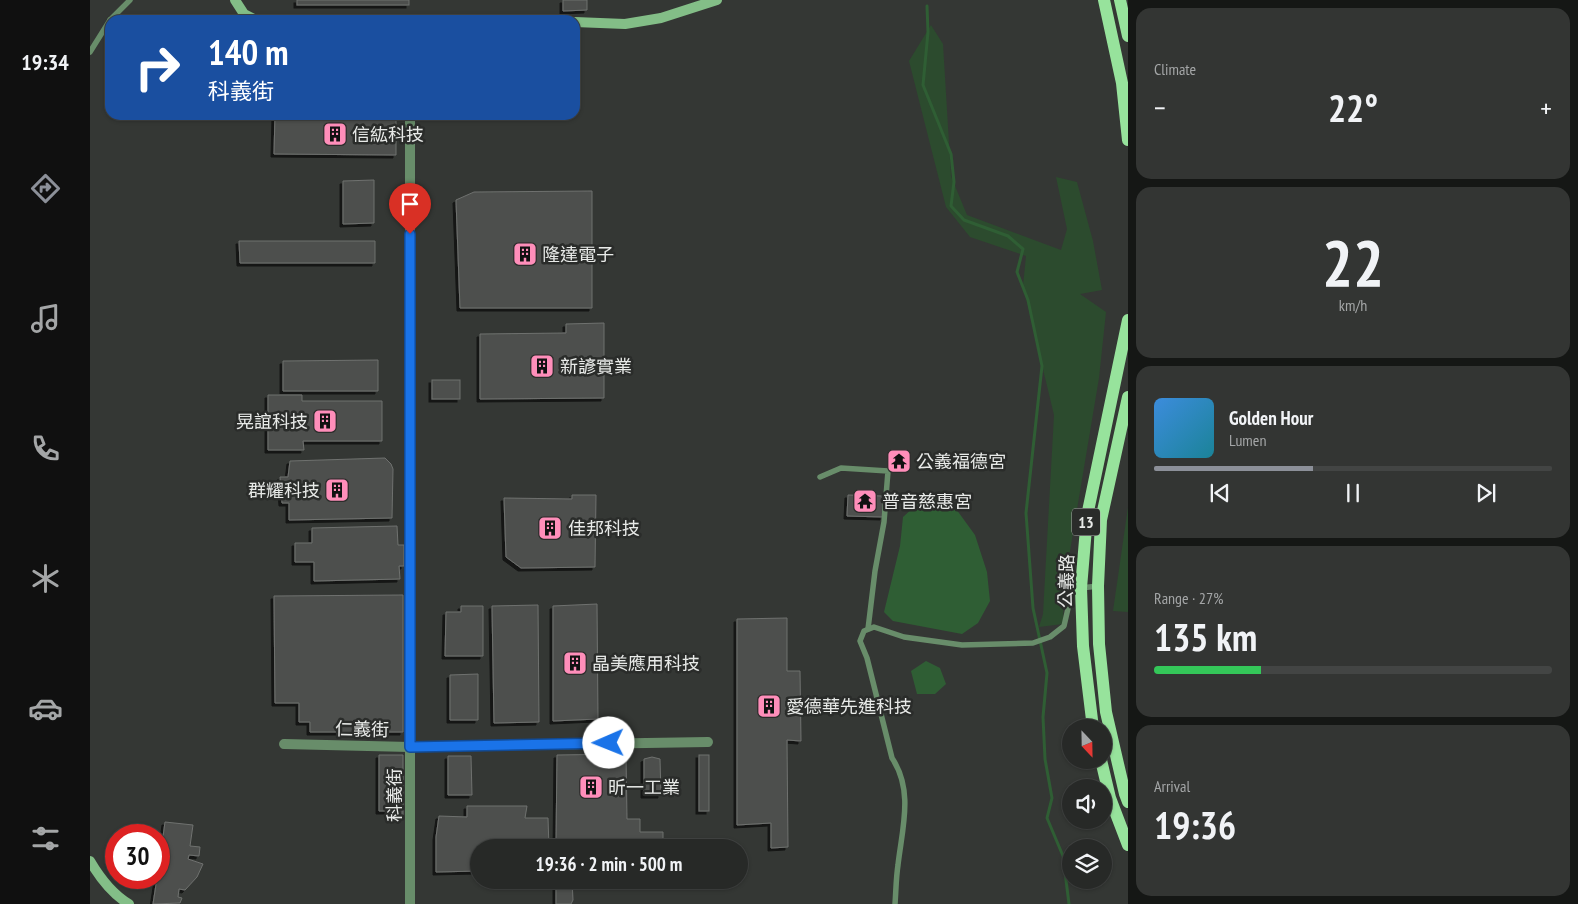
<!DOCTYPE html>
<html lang="en">
<head>
<meta charset="utf-8">
<style>
	body { margin:0; font-family:"PT Sans Narrow","Noto Sans TC",sans-serif; background:#333533; color:#f1f3f6; height:100vh; display:flex; flex-direction:column; font-size:19px; white-space:nowrap }
	* { box-sizing:border-box; margin:0 }
	p { font-size:16px; color:#a4a6a7 }
	.icon { flex:none; width:28px; height:28px; fill:none; stroke:currentColor; stroke-width:2; stroke-linecap:round; stroke-linejoin:round }
	.map { position:relative; flex:1; overflow:hidden }
	.side { display:flex; flex-direction:column; gap:8px; padding:8px; background:#151715; width:450px }
	.side>* { flex:none }
	.banner { position:absolute; left:15px; top:15px; width:475px; height:105px; border-radius:15px; box-shadow:0 1px 4px #0004,0 0 0 1px #434544; background:#1a4fa0; color:#fff; overflow:hidden }
	.needle { width:32px; rotate:158deg }
	.fabs { position:absolute; left:972px; top:719px; display:grid; gap:10px }
	.fabs a { display:grid; place-items:center; width:50px; height:50px; border-radius:50%; background:#272927; box-shadow:0 1px 4px #0004,0 0 0 1px #434544; font-size:25px }
	.speed { position:absolute; left:15px; top:824px; display:flex; gap:10px; font-size:25px; font-weight:700; text-align:center }
	.speed>* { display:grid; place-content:center; width:65px; height:65px; border-radius:50%; background:#272927; box-shadow:0 1px 4px #0004,0 0 0 1px #434544; line-height:1 }
	.speed .limit { border:8px solid #d22; background:#fff; color:#111 }
	.pin { position:absolute; display:grid; place-items:center; width:42px; height:42px; color:#fff; margin:-51px -21px; border-radius:50% 50% 50% 0; rotate:-45deg; box-shadow:0 0 5px #0007 }
	.pin .icon { rotate:45deg }
	.me { position:absolute; width:55px; margin:-28px; rotate:269deg; stroke-linejoin:round; filter:drop-shadow(0 0 4px #0008) }
	.turn { display:flex; align-items:center; gap:18px; height:105px; padding:0 20px; font-size:22px }
	.turn .icon { width:65px; height:65px; stroke-width:2.5 }
	.turn b { display:block; font-size:35px; line-height:42px }
	.big { font-size:38px; font-weight:700; line-height:1.1 }
	.side .widget { flex:1; display:flex; flex-direction:column; justify-content:center; gap:8px; min-width:0; padding:0 18px; border-radius:15px; background:#333533 }
	.side .dial { align-items:center; gap:0 }
	.dial b { font-size:65px; line-height:1 }
	.song { display:flex; align-items:center; gap:15px }
	.cover { width:60px; height:60px; border-radius:8px; background:linear-gradient(135deg,hsl(210 70% 55%),hsl(190 70% 35%)) }
	.played { height:5px; border-radius:2px; background:linear-gradient(90deg,#8c9099 40%,#434544 40%) }
	.keys { display:flex; justify-content:space-around; direction:ltr }
	.heat { display:flex; justify-content:space-between; align-items:center; font-size:28px; direction:ltr }
	.charge { height:8px; border-radius:4px; background:linear-gradient(90deg,#34c759 27%,#434544 0) }
	.trip { position:absolute; left:380px; top:839px; width:278px; height:50px; border-radius:25px; background:#272927; box-shadow:0 1px 4px #0004,0 0 0 1px #434544; font-weight:700; line-height:50px; text-align:center }
	main { display:flex; flex:1; min-height:0 }
	.tab-bar { display:flex; flex-direction:column; width:90px; justify-content:space-around; align-items:center; background:#101010; color:#a4a6a7 }
	.tab-bar .icon { width:35px; height:35px }
	.tab-bar .current { color:#8c9099 }
	.tab-bar b { font-size:22px; color:#f1f3f6 }
	.map>svg:first-child { display:block }
	.green { fill:#2c4b2e }
	.water { fill:#2f5e34 }
	.lines { fill:none; stroke-linecap:round; stroke-linejoin:round }
	.stream { stroke:#2f5e34; stroke-width:3 }
	.building { fill:#4d504d; stroke:#6f716f; filter:url(#shadow) }
	.lane { stroke:#688d6a; stroke-width:5.5 }
	.street { stroke:#688d6a; stroke-width:10 }
	.secondary { stroke:#83be87; stroke-width:10 }
	.primary { stroke:#97e39c; stroke-width:12 }
	.route-casing { stroke:#114b97; stroke-width:12 }
	.route { stroke:#1a73e8; stroke-width:9 }
	.labels { text-anchor:middle; dominant-baseline:central; stroke-width:5; stroke-linejoin:round; paint-order:stroke }
	.shield { fill:#2a2c2a; stroke:#afb1af; stroke-width:1 }
	.shield-label { font-size:16px; font-weight:bold; fill:#e8eae8 }
	.poi-label { font-size:18px; fill:#e8eae8; stroke:#2a2c2a; text-anchor:start }
	.street-label { font-size:18px; fill:#e8eae8; stroke:#2a2c2a }
</style>
</head>
<body>
<main>
<nav class="tab-bar">
<b>19:34</b>
<svg class="icon current" aria-label="directions" viewBox="0 0 24 24"><path d="M12 3l9 9-9 9-9-9zM9 14v-3h6M13 9l2 2-2 2"/></svg>
<svg class="icon" aria-label="music" viewBox="0 0 24 24"><path d="M9 18V5l10-2v13"/><circle cx="6" cy="18" r="3"/><circle cx="16" cy="16" r="3"/></svg>
<svg class="icon" aria-label="phone" viewBox="0 0 24 24"><path d="M5 4h4l2 5-3 2q2 4 5 5l2-3 5 2v4C11 20 4 13 5 4z"/></svg>
<svg class="icon" aria-label="climate" viewBox="0 0 24 24"><path d="M12 3v18M4 7l16 10M4 17L20 7"/></svg>
<svg class="icon" aria-label="car" viewBox="0 0 24 24"><path d="M5 17H2v-5l4-1 3-4h7l3 4 3 1v5h-3M9 17h6M6 11h13"/><circle cx="7" cy="17" r="2"/><circle cx="17" cy="17" r="2"/></svg>
<svg class="icon" aria-label="filters" viewBox="0 0 24 24"><path d="M4 7h16M4 17h16"/><circle cx="9" cy="7" r="2"/><circle cx="15" cy="17" r="2"/></svg>
</nav>
<div class="map">
<svg width="1038" height="904" viewBox="0 0 1038 904">
	<defs>
		<filter id="shadow"><feDropShadow dx="-3" dy="3" stdDeviation="0" flood-color="#0009"/></filter>
	</defs>
	<rect width="100%" height="100%" fill="#343734"/>
	<!-- green -->
	<g class="green">
		<path d="M841,25L853,44L861,176L877,215L971,250L977,229L966,177L987,182L1003,241L1012,290L990,294L1016,312L1009,378L974,587L973,624L949,627L953,614L964,415L933,286L936,256L880,237L856,207L819,61Z"/>
		<path d="M1038,507V612L1023,611Z"/>
	</g>
	<!-- water -->
	<g class="water">
		<path d="M853,491L885,535L897,572L900,601L888,623L872,634L803,621L794,612L810,546L813,517L834,498Z"/>
		<path d="M836,661L850,668L856,684L845,694H827L821,671Z"/>
	</g>
	<g class="lines">
		<!-- stream -->
		<path class="stream" d="M837,6L838,32L833,85L861,154L864,182L861,206L874,220L918,236L933,249L927,272L938,300L952,366L936,513L943,608L957,673L953,717L955,759L962,798L957,818L973,856L979,904"/>
	</g>
	<!-- building -->
	<g class="building">
		<rect x="207" y="0" width="112" height="5"/>
		<path d="M473,0H497V10L473,11Z"/>
		<path d="M185,115H306V155L184,154Z"/>
		<path d="M284,180V223L253,224V181Z"/>
		<path d="M502,191V308H370L366,200L384,192Z"/>
		<path d="M149,241H285V263H150Z"/>
		<path d="M514,323V398L390,399V334L476,333V324Z"/>
		<path d="M288,360V391H193V361Z"/>
		<rect x="342" y="380" width="28" height="19"/>
		<path d="M178,395H212V401H292V441H213L214,450H178Z"/>
		<rect x="805" y="456" width="9" height="10"/>
		<path d="M295,458L301,464L303,469L302,518L199,520V503H192L190,477H198L200,461Z"/>
		<path d="M482,495H506L505,567L431,568L416,557L414,498L482,499Z"/>
		<path d="M758,495L793,496V517L757,516Z"/>
		<path d="M307,526L308,545H314V566H309L310,579L224,581V562H205V543H222V528Z"/>
		<path d="M313,595V732H220V722H209V703H185L184,596Z"/>
		<path d="M507,604L508,719L463,721V606Z"/>
		<path d="M448,605L449,722L404,723L402,606Z"/>
		<path d="M371,606H393V656H355L356,612H371Z"/>
		<path d="M697,618V671H710L711,741L697,740L698,847L681,848V823L647,825V619Z"/>
		<path d="M388,674V720H360V675Z"/>
		<path d="M536,754L537,819H550V832H573V842H551V848H466L467,755Z"/>
		<path d="M289,755H313V817H300V811H289Z"/>
		<rect x="609" y="755" width="10" height="56"/>
		<path d="M358,756H381L382,795H358Z"/>
		<path d="M562,757L570,759L571,795H554V759Z"/>
		<path d="M377,806H437L435,818H458L459,848H389V871L346,872V837L349,816L377,817Z"/>
		<path d="M75,822L103,825L100,846L110,847L109,856L99,855L98,859L113,864L107,877L95,890L89,889L88,897L92,898L90,903L63,904L67,878H69V866Z"/>
		<path d="M466,880H482L483,900L481,904H466Z"/>
	</g>
	<g class="lines">
		<!-- lane -->
		<g class="lane">
			<path d="M20,20L40,0"/>
			<path d="M0,52L20,20"/>
			<path d="M730,477L751,468L798,471L794,522L785,571L778,629"/>
			<path d="M805,904C806,891 806,878 808,865C812,829 824,791 802,758L777,658L770,641L774,631L784,627L814,637L872,645L943,643L960,637L974,626L982,591L991,588L1008,586"/>
		</g>
		<!-- street -->
		<g class="street">
			<path d="M320,115V904"/>
			<path d="M194,744L320,747L618,742"/>
		</g>
		<!-- secondary -->
		<g class="secondary">
			<path d="M145,0L154,14L166,20"/>
			<path d="M485,22L535,24L571,18L627,0"/>
			<path d="M0,861C10,878 22,894 39,904"/>
		</g>
		<!-- primary -->
		<g class="primary">
			<path d="M1014,0L1032,83L1038,140"/>
			<path d="M1030,0L1038,36"/>
			<path d="M1038,397L1011,520L1008,586L1009,644L1016,712L1035,794L1038,802"/>
			<path d="M1003,728L993,646L991,588L997,516L1038,320"/>
			<path d="M1011,760L1020,798L1038,845"/>
		</g>
	</g>
	<g class="lines">
		<!-- route casing -->
		<g class="route-casing">
			<path id="route" d="M320,234V747L519,743"/>
		</g>
		<!-- route -->
		<use href="#route" class="route"/>
	</g>
	<!-- icons -->
	<defs>
		<g id="building-square" transform="scale(1.25)"><rect x="-9" y="-9" width="18" height="18" rx="4" fill="#ff8eba" stroke="#2a2c2a"/><path d="M-4-6H4V6H1V3H-1V6H-4ZM-2.5-4.3h1.7v1.8h-1.7ZM.8-4.3h1.7v1.8H.8ZM-2.5-1h1.7V.8h-1.7ZM.8-1h1.7V.8H.8Z" fill="#111"/></g>
		<g id="temple-square" transform="scale(1.25)"><rect x="-9" y="-9" width="18" height="18" rx="4" fill="#ff8eba" stroke="#2a2c2a"/><path d="M0-6L5-2H3V0L6.5 2.5H4V6H1.5V3h-3V6H-4V2.5H-6.5L-3 0V-2H-5Z" fill="#111"/></g>
	</defs>
	<g fill-rule="evenodd">
		<use href="#building-square" x="245" y="134"/>
		<use href="#building-square" x="435" y="254"/>
		<use href="#building-square" x="452" y="366"/>
		<use href="#building-square" x="235" y="421"/>
		<use href="#temple-square" x="809" y="461"/>
		<use href="#building-square" x="247" y="490"/>
		<use href="#temple-square" x="775" y="501"/>
		<use href="#building-square" x="460" y="528"/>
		<use href="#building-square" x="485" y="663"/>
		<use href="#building-square" x="679" y="706"/>
		<use href="#building-square" x="501" y="787"/>
	</g>
	<g class="labels">
		<!-- shield labels -->
		<rect class="shield" x="982" y="508.5" width="28" height="27" rx="4"/>
		<g class="shield-label">
			<text x="996" y="522">13</text>
		</g>
		<!-- poi labels -->
		<g class="poi-label">
			<text x="262" y="134">信紘科技</text>
			<text x="452" y="254">隆達電子</text>
			<text x="470" y="366">新諺實業</text>
			<text x="218" y="421" text-anchor="end">晃誼科技</text>
			<text x="826" y="461">公義福德宮</text>
			<text x="230" y="490" text-anchor="end">群耀科技</text>
			<text x="792" y="501">普音慈惠宮</text>
			<text x="478" y="528">佳邦科技</text>
			<text x="502" y="663">晶美應用科技</text>
			<text x="696" y="706">愛德華先進科技</text>
			<text x="518" y="787">昕一工業</text>
		</g>
		<!-- street labels -->
		<g class="street-label">
			<text transform="translate(976 581) rotate(-88)">公義路</text>
			<text transform="translate(272 729) rotate(1)">仁義街</text>
			<text transform="translate(304 795) rotate(-90)">科義街</text>
		</g>
	</g>
</svg>
<div class="fabs">
<a><svg class="needle" viewBox="-14 -14 28 28"><path d="M0-13l5 13h-10z" fill="#e53935"/><path d="M0 13l5-13h-10z" fill="#a4a6a7"/></svg></a>
<a><svg class="icon" aria-label="sound" viewBox="0 0 24 24"><path d="M4 9h4l5-4v14l-5-4H4zM17 9q2 3 0 6"/></svg></a>
<a><svg class="icon" aria-label="layers" viewBox="0 0 24 24"><path d="M12 4l9 5-9 5-9-5zM3 14l9 5 9-5"/></svg></a>
</div>
<div class="speed"><div class="limit">30</div></div>
<div class="pin" style="left:320px;top:234px;background:#d93025"><svg class="icon" aria-label="arrive" viewBox="0 0 24 24"><path d="M6 21V4h12l-3 4 3 4H6"/></svg></div>
<svg class="me" style="left:519px;top:743px" viewBox="-20 -20 40 40"><circle r="19" fill="#fff"/><path d="M0-13L10 11 0 6-10 11z" fill="#1a73e8"/></svg>
<div class="trip">19:36 · 2 min · 500 m</div>
<div class="banner">
<div class="turn"><svg class="icon" aria-label="right" viewBox="0 0 24 24"><path d="M7 20v-9h11M14 6l5 5-5 5"/></svg><div><b>140 m</b>科義街</div></div>
</div>
</div>
<section class="side">
<div class="widget"><p>Climate</p>
<div class="heat"><a>−</a><b class="big">22°</b><a>+</a></div>
</div>
<div class="widget dial"><b>22</b><p>km/h</p></div>
<div class="widget">
<div class="song"><i class="cover"></i><div><b>Golden Hour</b><p>Lumen</p></div></div>
<div class="played"></div>
<div class="keys"><svg class="icon" aria-label="previous" viewBox="0 0 24 24"><path d="M18 5L8 12l10 7zM5 5v14"/></svg><svg class="icon" aria-label="pause" viewBox="0 0 24 24"><path d="M8 5v14M16 5v14"/></svg><svg class="icon" aria-label="next" viewBox="0 0 24 24"><path d="M6 5l10 7-10 7zM19 5v14"/></svg></div>
</div>
<div class="widget"><p>Range · 27%</p><b class="big">135 km</b><div class="charge"></div></div>
<div class="widget"><p>Arrival</p><b class="big">19:36</b></div>
</section>
</main>
</body>
</html>
